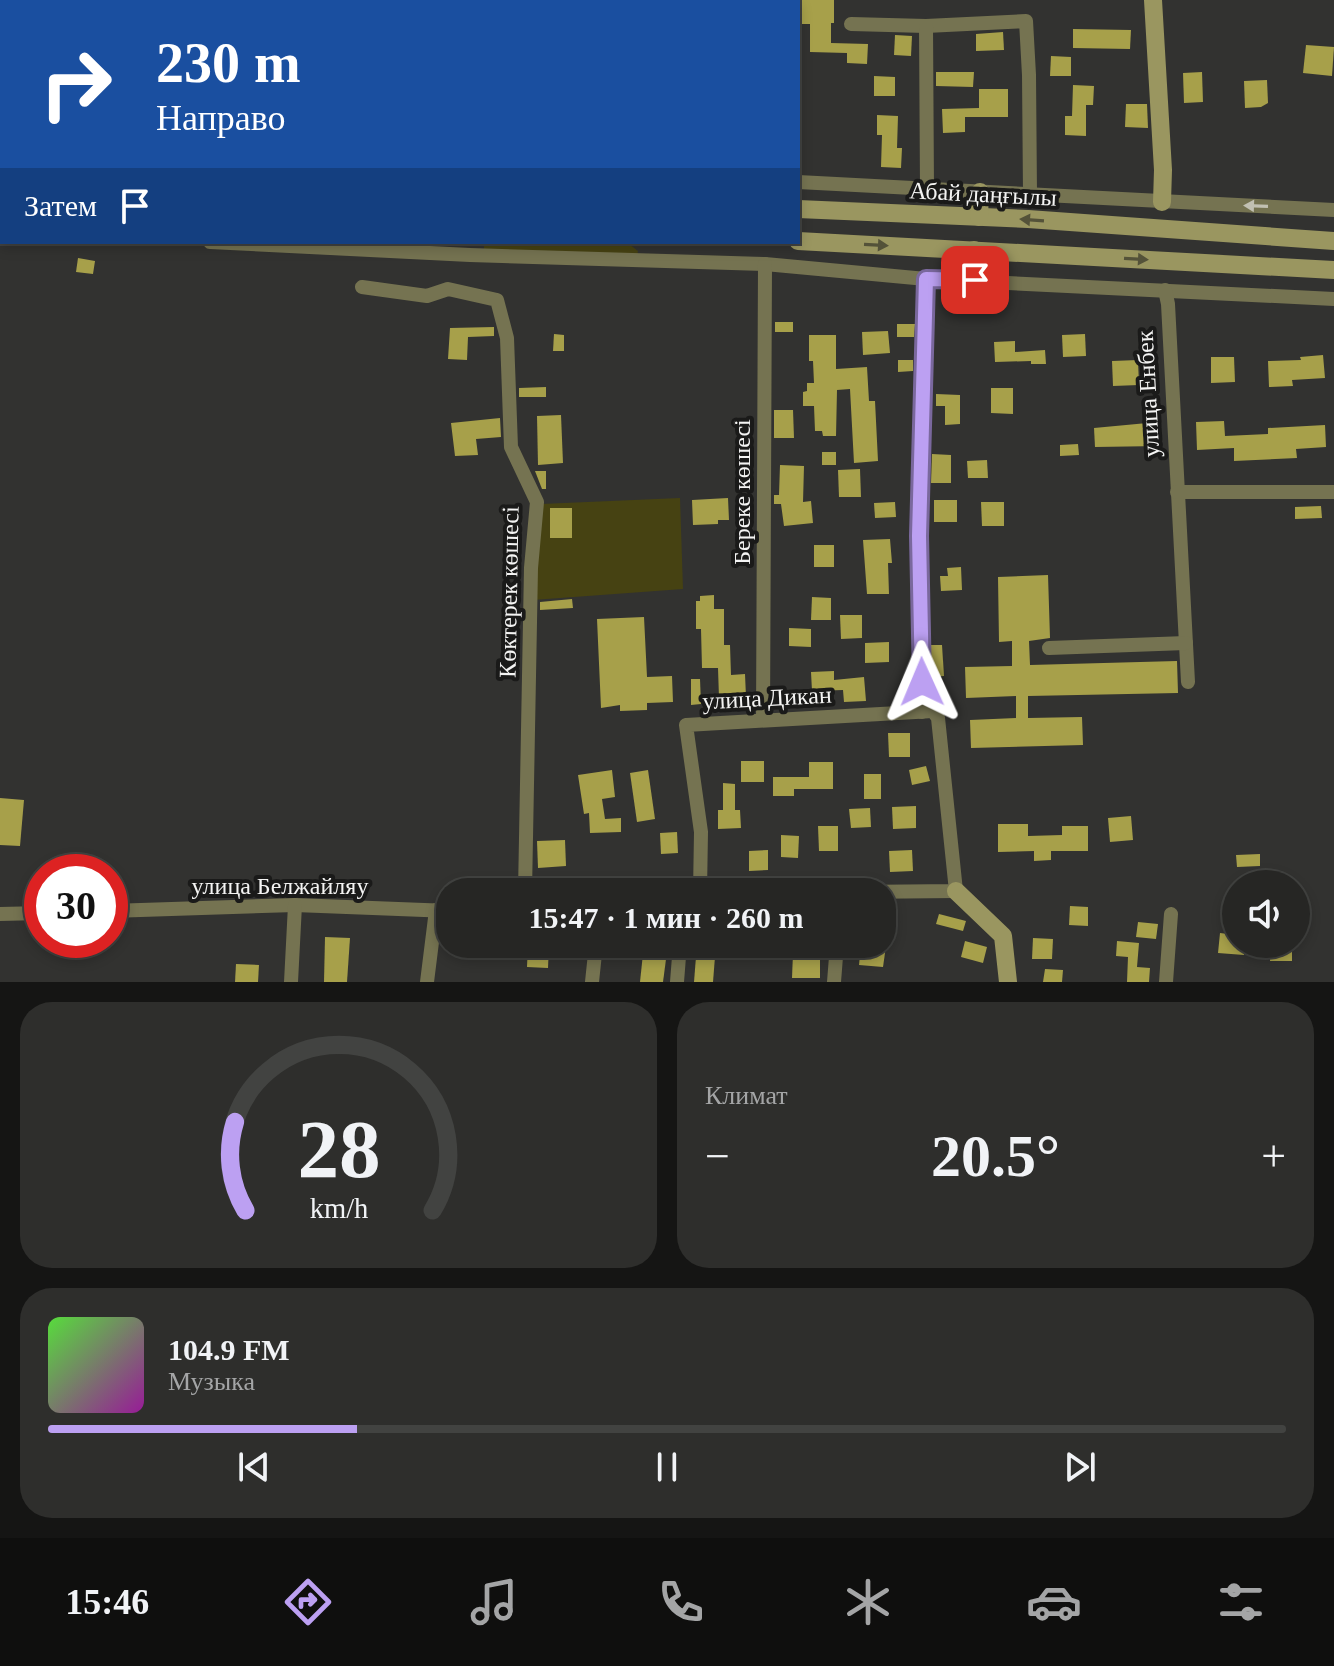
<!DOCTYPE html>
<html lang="ru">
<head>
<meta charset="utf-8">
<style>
	body { margin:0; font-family:"Times New Roman",serif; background:#2e2e2c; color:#f1f3f6; height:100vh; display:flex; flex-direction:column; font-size:30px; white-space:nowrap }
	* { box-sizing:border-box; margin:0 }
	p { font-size:26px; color:#a4a5a6 }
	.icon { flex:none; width:44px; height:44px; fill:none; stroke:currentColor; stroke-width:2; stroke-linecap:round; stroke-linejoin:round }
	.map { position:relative; height:982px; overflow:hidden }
	.details { display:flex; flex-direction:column; gap:20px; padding:20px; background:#151514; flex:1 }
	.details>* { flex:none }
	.hud { position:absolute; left:0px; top:0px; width:800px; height:244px; box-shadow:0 4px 12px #0003,0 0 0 2px #424341; background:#1a4fa0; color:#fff; overflow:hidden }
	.buttons { position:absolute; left:1222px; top:870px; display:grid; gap:16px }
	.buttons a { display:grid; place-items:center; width:88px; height:88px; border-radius:50%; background:#262624; box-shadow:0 4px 12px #0003,0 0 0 2px #424341; font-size:40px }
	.speed { position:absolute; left:24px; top:854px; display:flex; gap:16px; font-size:40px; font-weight:700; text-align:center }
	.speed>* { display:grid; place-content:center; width:104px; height:104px; border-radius:50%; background:#262624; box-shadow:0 4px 12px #0003,0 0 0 2px #424341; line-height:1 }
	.speed .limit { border:12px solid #d22; background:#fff; color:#111 }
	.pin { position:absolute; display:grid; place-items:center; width:68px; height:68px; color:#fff; margin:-34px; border-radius:16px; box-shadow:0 4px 12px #0006 }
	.me { position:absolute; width:88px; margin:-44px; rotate:359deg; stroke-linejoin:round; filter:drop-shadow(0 0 6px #0008) }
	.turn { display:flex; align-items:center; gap:28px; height:168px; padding:0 24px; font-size:36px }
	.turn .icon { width:104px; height:104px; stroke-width:2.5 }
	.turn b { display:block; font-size:56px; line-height:68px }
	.then { display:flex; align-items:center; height:76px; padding:0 24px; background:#0003; gap:16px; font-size:30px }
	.big { font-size:60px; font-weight:800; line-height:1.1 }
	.details .tile { flex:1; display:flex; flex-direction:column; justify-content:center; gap:12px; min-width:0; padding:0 28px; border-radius:32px; background:#2e2e2c }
	.details .dial { align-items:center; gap:0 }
	.dial svg { height:208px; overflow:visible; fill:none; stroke:#424341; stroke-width:7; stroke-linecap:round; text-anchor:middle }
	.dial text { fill:#f1f3f6; stroke:none }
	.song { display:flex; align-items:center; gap:24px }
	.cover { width:96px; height:96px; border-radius:12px; background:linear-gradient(135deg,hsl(110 70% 55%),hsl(300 70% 35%)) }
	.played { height:8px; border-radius:4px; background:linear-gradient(90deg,#bca0f2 25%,#424341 25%) }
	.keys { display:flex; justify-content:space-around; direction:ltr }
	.heat { display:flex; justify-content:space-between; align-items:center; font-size:44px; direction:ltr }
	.details .tiles { flex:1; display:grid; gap:20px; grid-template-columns:1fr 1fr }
	.tile:last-child { grid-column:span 2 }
	.trip { position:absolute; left:436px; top:878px; width:460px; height:80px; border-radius:32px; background:#262624; box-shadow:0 4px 12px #0003,0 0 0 2px #424341; font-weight:800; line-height:80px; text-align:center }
	.dock { display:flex; height:128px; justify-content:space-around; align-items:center; background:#0f0f0e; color:#a4a5a6 }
	.dock .icon { width:56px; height:56px }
	.dock .selected { color:#bca0f2 }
	.dock b { font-size:36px; color:#f1f3f6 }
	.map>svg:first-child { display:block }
	.green { fill:#464212 }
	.building { fill:#a7a04a }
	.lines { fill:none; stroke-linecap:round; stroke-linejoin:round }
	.street { stroke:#757351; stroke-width:14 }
	.secondary { stroke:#9a9660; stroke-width:18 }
	.oneway { fill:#c1c0b2 }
	.oneway2 { fill:#545239 }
	.route-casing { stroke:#7a689d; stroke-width:20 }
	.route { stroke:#bca0f2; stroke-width:14 }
	.labels { text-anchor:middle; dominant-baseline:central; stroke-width:8; stroke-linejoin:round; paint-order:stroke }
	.street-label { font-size:24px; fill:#f4f4f3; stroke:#1a1a19 }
</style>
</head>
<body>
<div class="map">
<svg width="1334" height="982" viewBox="0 0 1334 982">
	<rect width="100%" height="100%" fill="#323230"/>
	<!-- green -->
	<g class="green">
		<path d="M489,242H594L629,244L638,251L637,255L484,250V243Z"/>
		<path d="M680,498L683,589L533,600L541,504Z"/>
	</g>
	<!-- building -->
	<g class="building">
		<path d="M798,0H834V23H831V43L868,44L867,64L847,63V53L810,52V24H798Z"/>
		<path d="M1073,29L1131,30L1130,49L1073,48Z"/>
		<path d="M1003,32L1004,50L976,51V34Z"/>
		<path d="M895,35L912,36L911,56L894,55Z"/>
		<path d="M1306,45L1334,47L1332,76L1303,73Z"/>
		<path d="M1051,56L1071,57V76H1050Z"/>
		<path d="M936,72H974L973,87L936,86Z"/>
		<path d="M1202,72L1203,102L1184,103L1183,73Z"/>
		<path d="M874,76L895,77V96H874Z"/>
		<path d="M1267,80L1268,103L1261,107L1245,108L1244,81Z"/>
		<path d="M1073,85L1094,86L1093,105H1086V136L1065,135V116H1072Z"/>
		<path d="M979,89H1008V117H965V132L943,133L942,109L979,108Z"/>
		<path d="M1126,104H1147L1148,128L1125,127Z"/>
		<path d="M877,115L898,116L897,148H902L901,168L881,167L882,135H877Z"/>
		<path d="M78,258L95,261L93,274L76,272Z"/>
		<rect x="775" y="322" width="18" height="10"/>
		<path d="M897,324H915L914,337H897Z"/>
		<path d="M494,327V336L468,337L467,360L448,359L450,328Z"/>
		<path d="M888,331L890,353L863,355L862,332Z"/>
		<path d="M554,334L564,335V351H553Z"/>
		<path d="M1085,334L1086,356L1063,357L1062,335Z"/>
		<path d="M809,335H836V369L867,367L869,401H875L878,461L854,463L850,389L837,390L836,436H823L822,431H815L814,406H803V392L807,391V383H814L813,361H809Z"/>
		<path d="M1015,341V352L1045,350L1046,364H1031V361L995,362L994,342Z"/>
		<path d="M1323,355L1325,378L1292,380L1293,386L1269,387L1268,361L1301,360L1300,357Z"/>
		<path d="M1211,357H1234L1235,382L1211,383Z"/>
		<path d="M898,360H913V371L898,372Z"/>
		<path d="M1138,360L1139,385L1113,386L1112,361Z"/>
		<path d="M546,387V397H519V388Z"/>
		<path d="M991,388H1013V414L991,413Z"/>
		<path d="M936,394L960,395V424L945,425V406H936Z"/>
		<path d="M774,410H793L794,438H774Z"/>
		<path d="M561,415L563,463L538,465L537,416Z"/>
		<path d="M500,418L501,437L476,439L478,455L455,456L451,423Z"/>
		<path d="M1224,421L1225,436L1268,434V428L1325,425L1326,447L1296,449L1297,458L1234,461V448L1197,450L1196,422Z"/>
		<path d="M1158,422L1160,446L1095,447L1094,428Z"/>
		<path d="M1078,444L1079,455L1060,456V445Z"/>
		<rect x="822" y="452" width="14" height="13"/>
		<path d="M932,454L951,455V483H931Z"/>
		<path d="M987,460L988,478H968L967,461Z"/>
		<path d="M780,465L804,466L803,502L811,501L813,523L784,526L781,504H774V495H779Z"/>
		<path d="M860,469L861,497H839L838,470Z"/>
		<path d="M535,471H546V489H542Z"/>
		<path d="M728,498L729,520H718V524L693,525L692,500Z"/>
		<rect x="934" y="500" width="23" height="22"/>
		<path d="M895,502L896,517L875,518L874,503Z"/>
		<path d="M981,502H1004V526H982Z"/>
		<path d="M1321,506L1322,518L1295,519V507Z"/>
		<rect x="550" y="508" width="22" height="30"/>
		<path d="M890,539L892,563H888L889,594H867L863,540Z"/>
		<rect x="814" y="545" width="20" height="22"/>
		<path d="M961,567L962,590L941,591L940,576H948L947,568Z"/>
		<path d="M1048,575L1050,638L1029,641L1030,665L1177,661L1178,693L1028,696V718L1082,717L1083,745L971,748L970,720L1016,718V696L966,698L965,667L1012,666V641L999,642L998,577Z"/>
		<path d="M714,595V609H724V645H730L731,675L745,674L746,697L719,698L718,668H702L701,629H696V601H700V596Z"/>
		<path d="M812,597L831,598V620H811Z"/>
		<path d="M572,599L573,608L540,610V602Z"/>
		<path d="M840,615H862V638L841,639Z"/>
		<path d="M644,617L647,677L672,676L673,702L647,703V710L620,711V705L601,708L597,619Z"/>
		<path d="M789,628L811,629V647L789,646Z"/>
		<path d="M889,642V662L865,663V643Z"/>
		<path d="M931,645H942L944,676L931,677Z"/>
		<path d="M834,671V680L864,677L866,701L844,702L843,690L812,691L811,672Z"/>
		<path d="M691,679H700L701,704L691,705Z"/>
		<path d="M708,701L724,702V712L708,711Z"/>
		<path d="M888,733H910V757H889Z"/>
		<rect x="741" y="761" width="23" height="21"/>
		<path d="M809,762H833V789H794V796H773V777H809Z"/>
		<path d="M926,766L930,781L912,785L909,770Z"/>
		<path d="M612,770L615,797L602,799L605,819L621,818V832L590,833L589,813L584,814L578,775Z"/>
		<path d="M648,770L655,819L637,822L630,773Z"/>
		<rect x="864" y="774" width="17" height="25"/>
		<path d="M723,783L735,784V810H740L741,828L718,829V810H723Z"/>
		<path d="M0,798L24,800L20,846L0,845Z"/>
		<path d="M916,806V828L893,829L892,807Z"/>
		<path d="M870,808L871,827L851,828L849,809Z"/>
		<path d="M1131,816L1133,840L1110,842L1108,818Z"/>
		<path d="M998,824H1028V836L1062,835V826H1088V851H1051V860L1034,861V851L998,852Z"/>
		<path d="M818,826H838V851H819Z"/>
		<path d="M677,832L678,853L661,854L660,833Z"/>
		<path d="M781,835L799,836L798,858L781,857Z"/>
		<path d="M565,840L566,866L538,868L537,841Z"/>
		<path d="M768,850V870L749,871V851Z"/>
		<path d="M912,850L913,871L890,872L889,851Z"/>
		<path d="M1260,854V866L1237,867L1236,855Z"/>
		<path d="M467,877L483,878V892H466Z"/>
		<path d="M1070,906L1088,907V926L1069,925Z"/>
		<path d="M939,914L966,921L963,931L936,924Z"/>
		<path d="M1138,922L1158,924L1156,939L1136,937Z"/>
		<path d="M1220,933L1236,935V944H1245L1244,955L1218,953Z"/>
		<path d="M325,937L350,938L347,982H324Z"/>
		<path d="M1033,938L1053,939L1052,959H1032Z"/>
		<path d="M965,941L987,947L983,963L961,957Z"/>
		<path d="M1117,941L1139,943L1137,967L1150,968L1149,982H1127L1128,957L1116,956Z"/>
		<path d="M528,944L549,945L548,968L527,967Z"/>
		<path d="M644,944H668L663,982H640Z"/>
		<path d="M697,944H716L713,982H694Z"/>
		<path d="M861,944L886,946L883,967L859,965Z"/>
		<path d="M1271,944H1292V961H1270Z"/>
		<path d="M793,953L820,954V978H792Z"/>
		<path d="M236,964L259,965L258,982H235Z"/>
		<path d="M1045,969L1063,970L1062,982H1043Z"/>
	</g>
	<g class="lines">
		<!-- street -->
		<g class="street">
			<path d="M755,0V2"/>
			<path d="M851,24L926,26L1026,21L1029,75L1030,194"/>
			<path d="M926,26L927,189"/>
			<path d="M798,182L1334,210"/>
			<path d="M0,223L2,224"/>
			<path d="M210,242L470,255L765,264L926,279L1334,299"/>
			<path d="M362,287L427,296L448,289L497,300L507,338L511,447L537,502L531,568L525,892"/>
			<path d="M1165,290L1168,304L1188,682"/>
			<path d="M1177,492H1333"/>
			<path d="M1049,648L1186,643"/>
			<path d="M922,712L919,536L926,279"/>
			<path d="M763,720L765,264"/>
			<path d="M700,892L701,832L686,725L933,711L938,718L956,891L855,892"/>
			<path d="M110,911L295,905L450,911"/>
			<path d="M0,914L42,913"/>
			<path d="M291,982L295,905"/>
			<path d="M427,982L436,910"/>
			<path d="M592,982L596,944"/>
			<path d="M677,982L680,944"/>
			<path d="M834,982L837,944"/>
			<path d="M1166,982L1171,914"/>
		</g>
		<!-- secondary -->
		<g class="secondary">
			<path d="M1153,0L1163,170L1162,202"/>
			<path d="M0,158H2"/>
			<path d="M0,188H2"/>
			<path d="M798,209L1028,219L1334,241"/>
			<path d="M979,217L980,192"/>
			<path d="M798,241L1334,270"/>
			<path d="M974,250L975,280"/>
			<path d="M956,891L1003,936L1008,982"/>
		</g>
	</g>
	<!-- one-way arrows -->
	<defs><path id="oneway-solid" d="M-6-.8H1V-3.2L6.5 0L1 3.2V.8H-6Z" transform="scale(2)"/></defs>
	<use class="oneway" href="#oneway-solid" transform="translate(1256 206) rotate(-178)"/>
	<g class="oneway2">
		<use href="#oneway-solid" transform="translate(1032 220) rotate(-176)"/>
		<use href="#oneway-solid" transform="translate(876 245) rotate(3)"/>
		<use href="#oneway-solid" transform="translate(1136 259) rotate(3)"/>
	</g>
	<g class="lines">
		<!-- route casing -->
		<g class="route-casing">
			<path id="route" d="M922,682L919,536L926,279L975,280"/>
		</g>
		<!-- route -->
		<use href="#route" class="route"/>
	</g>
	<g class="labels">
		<!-- street labels -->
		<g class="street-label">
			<text transform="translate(983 194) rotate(3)">Абай даңғылы</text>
			<text transform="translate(1148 394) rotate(-93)">улица Енбек</text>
			<text transform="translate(742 492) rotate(-90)">Береке көшесі</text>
			<text transform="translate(509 592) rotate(-89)">Көктерек көшесі</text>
			<text transform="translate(767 698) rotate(-3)">улица Дикан</text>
			<text x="280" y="886">улица Белжайляу</text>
		</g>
	</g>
</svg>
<div class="buttons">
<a><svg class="icon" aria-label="sound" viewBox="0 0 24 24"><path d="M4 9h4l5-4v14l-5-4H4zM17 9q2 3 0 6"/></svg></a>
</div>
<div class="speed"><div class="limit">30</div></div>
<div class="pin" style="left:975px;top:280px;background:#d93025"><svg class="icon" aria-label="arrive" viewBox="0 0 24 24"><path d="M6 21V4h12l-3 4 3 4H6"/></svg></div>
<svg class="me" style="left:922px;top:682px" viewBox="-20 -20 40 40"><path d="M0-17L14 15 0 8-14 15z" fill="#bca0f2" stroke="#fff" stroke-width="4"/></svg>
<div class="trip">15:47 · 1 мин · 260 m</div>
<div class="hud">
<div class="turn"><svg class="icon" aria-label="right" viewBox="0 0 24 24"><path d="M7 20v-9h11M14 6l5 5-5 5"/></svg><div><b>230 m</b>Направо</div></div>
<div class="then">Затем<svg class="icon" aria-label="arrive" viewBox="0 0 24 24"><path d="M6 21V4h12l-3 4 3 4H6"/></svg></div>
</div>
</div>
<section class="details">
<div class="tiles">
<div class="tile dial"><svg viewBox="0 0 100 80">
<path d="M14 69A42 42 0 1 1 86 69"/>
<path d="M14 69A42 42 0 0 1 10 35" stroke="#bca0f2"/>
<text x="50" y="56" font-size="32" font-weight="700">28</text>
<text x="50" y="72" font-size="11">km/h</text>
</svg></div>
<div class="tile"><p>Климат</p>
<div class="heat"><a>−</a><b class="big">20.5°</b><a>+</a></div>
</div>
<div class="tile">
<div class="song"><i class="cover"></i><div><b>104.9 FM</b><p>Музыка</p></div></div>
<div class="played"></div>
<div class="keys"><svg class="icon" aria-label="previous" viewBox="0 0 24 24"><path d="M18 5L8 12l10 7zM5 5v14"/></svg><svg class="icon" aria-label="pause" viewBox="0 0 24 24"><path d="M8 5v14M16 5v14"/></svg><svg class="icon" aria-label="next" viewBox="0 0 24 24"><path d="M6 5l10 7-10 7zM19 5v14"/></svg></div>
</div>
</div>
</section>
<nav class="dock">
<b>15:46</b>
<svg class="icon selected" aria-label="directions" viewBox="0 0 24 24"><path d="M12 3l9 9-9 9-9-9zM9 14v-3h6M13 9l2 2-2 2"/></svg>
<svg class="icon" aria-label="music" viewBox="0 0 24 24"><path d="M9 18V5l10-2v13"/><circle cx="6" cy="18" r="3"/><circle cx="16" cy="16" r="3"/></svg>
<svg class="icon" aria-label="phone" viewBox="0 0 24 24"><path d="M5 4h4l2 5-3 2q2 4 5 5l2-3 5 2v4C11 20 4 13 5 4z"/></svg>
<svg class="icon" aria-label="climate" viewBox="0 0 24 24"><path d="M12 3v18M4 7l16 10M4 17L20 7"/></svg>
<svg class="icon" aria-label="car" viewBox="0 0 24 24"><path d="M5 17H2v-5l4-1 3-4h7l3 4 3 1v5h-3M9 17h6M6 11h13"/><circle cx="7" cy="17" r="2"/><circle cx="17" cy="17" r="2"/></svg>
<svg class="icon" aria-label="filters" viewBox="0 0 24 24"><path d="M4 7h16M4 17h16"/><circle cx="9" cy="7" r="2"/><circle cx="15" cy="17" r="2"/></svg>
</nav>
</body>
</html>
